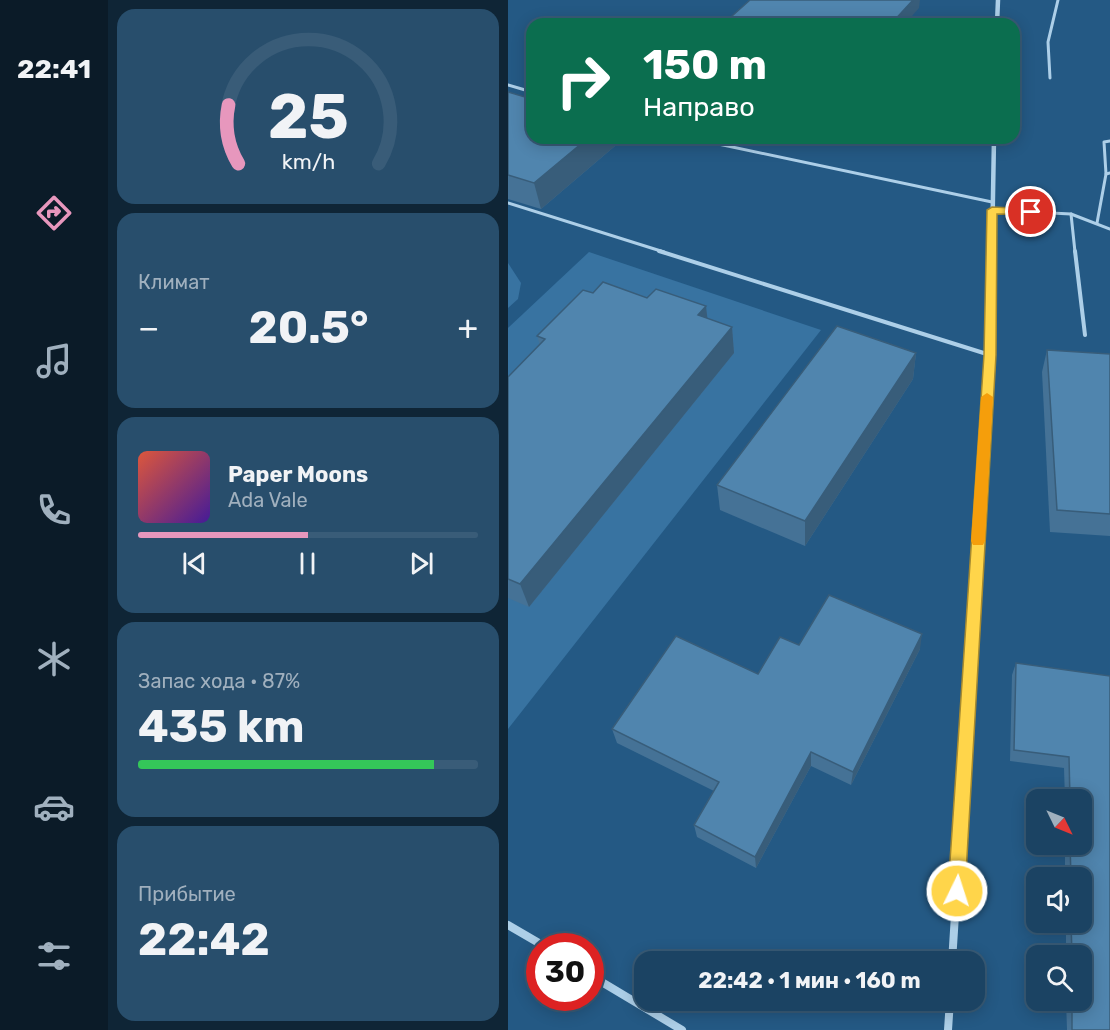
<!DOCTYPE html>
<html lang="ru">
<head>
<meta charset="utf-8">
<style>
	body { margin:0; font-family:Rubik,sans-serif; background:#284e6c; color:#f1f3f6; height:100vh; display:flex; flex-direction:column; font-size:22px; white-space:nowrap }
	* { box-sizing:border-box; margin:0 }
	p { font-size:20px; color:#a0b0be }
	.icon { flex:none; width:33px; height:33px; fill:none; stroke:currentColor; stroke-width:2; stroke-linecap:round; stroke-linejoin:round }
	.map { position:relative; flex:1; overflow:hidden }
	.side { display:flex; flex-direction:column; gap:9px; padding:9px; background:#0f2536; width:400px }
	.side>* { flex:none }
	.banner { position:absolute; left:18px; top:18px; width:494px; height:126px; border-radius:18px; box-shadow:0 3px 15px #0003,0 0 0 2px #395c78; background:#0b6e4f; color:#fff; overflow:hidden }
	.needle { width:39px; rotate:133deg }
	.buttons { position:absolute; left:518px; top:789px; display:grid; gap:12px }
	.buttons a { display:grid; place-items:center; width:66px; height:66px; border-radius:12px; background:#1b4363; box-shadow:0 3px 15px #0003,0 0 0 2px #395c78; font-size:30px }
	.speed { position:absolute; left:18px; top:933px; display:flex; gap:12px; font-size:30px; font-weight:700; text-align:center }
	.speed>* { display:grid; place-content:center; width:78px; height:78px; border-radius:50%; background:#1b4363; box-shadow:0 3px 15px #0003,0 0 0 2px #395c78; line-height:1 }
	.speed .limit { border:9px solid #d22; background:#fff; color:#111 }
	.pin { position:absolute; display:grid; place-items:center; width:51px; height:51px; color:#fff; margin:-26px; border:3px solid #fff; border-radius:50%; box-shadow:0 2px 6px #0007 }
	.me { position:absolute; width:66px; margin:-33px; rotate:4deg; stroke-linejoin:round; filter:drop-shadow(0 0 4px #0008) }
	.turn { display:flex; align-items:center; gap:21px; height:126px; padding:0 18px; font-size:27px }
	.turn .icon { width:78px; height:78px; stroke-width:2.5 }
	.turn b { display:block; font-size:42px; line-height:51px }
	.big { font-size:45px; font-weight:700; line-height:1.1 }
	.side .card { flex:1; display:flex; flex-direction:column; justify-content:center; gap:9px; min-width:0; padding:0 21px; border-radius:18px; background:#284e6c }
	.side .dial { align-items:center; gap:0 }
	.dial svg { height:156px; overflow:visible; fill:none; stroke:#395c78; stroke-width:7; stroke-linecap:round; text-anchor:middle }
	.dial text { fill:#f1f3f6; stroke:none }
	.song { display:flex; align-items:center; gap:18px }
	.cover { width:72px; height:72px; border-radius:9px; background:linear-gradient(135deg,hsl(10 70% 55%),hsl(260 70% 35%)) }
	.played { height:6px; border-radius:3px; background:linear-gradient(90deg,#e797bd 50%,#395c78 50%) }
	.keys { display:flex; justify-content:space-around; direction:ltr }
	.heat { display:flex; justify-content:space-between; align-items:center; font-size:33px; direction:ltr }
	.charge { height:9px; border-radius:4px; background:linear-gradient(90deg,#34c759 87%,#395c78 0) }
	.trip { position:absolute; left:126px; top:951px; width:351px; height:60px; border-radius:18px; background:#1b4363; box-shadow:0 3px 15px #0003,0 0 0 2px #395c78; font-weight:700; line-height:60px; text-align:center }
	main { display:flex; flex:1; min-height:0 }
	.menu { display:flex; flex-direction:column; width:108px; justify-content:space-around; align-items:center; background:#0b1b28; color:#a0b0be }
	.menu .icon { width:42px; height:42px }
	.menu .current { color:#e797bd }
	.menu b { font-size:27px; color:#f1f3f6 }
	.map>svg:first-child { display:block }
	.green { fill:#3873a1 }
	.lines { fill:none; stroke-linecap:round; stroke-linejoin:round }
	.service-far1 { stroke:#adcfe8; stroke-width:3 }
	.service { stroke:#adcfe8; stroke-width:4 }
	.minor-far2 { stroke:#adcfe8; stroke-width:4.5 }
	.minor-far1 { stroke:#adcfe8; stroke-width:5 }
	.minor { stroke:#adcfe8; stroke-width:8 }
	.wall { fill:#457296 }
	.shaded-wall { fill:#385d7a }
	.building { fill:#5085ae; stroke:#385d7a; stroke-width:1.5 }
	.route { fill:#ffd54a; stroke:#a68a30; stroke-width:1.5 }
	.slow { fill:#f59e0b }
</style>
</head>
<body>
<main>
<nav class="menu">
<b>22:41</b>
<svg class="icon current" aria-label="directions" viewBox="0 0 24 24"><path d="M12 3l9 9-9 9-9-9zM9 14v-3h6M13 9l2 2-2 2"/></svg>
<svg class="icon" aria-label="music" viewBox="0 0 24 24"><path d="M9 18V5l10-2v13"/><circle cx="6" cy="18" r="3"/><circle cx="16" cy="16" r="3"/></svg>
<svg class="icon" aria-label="phone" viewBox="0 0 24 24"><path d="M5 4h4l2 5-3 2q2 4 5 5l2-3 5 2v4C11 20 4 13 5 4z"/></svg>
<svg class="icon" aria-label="climate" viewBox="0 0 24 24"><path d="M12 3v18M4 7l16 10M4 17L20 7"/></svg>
<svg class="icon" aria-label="car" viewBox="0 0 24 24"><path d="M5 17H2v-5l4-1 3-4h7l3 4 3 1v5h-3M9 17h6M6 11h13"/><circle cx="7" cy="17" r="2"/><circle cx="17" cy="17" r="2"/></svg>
<svg class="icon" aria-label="filters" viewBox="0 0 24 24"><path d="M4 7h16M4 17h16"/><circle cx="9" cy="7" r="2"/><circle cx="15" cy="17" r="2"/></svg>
</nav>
<section class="side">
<div class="card dial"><svg viewBox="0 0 100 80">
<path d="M14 69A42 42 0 1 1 86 69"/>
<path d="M14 69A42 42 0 0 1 9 39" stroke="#e797bd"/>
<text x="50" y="56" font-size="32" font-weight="700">25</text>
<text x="50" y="72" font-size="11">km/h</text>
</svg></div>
<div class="card"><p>Климат</p>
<div class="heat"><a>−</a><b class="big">20.5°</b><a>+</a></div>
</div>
<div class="card">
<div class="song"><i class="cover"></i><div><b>Paper Moons</b><p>Ada Vale</p></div></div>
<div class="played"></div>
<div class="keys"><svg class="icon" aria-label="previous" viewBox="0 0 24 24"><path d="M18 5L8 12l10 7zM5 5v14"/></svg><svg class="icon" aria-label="pause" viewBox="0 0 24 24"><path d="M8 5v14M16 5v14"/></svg><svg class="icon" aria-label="next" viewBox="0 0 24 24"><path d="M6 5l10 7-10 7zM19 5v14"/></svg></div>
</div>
<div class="card"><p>Запас хода · 87%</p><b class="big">435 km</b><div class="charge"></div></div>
<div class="card"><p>Прибытие</p><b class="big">22:42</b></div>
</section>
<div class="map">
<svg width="602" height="1030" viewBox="0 0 602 1030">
	<rect width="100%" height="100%" fill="#245984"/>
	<!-- green -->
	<g class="green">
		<path d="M81,252L313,330L0,729V328Z"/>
		<path d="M0,263L13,283L10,299L0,308Z"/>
	</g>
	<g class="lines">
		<!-- service-far1 -->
		<g class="service-far1">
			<path d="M542,78L540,42L550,0"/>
			<path d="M0,85L24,92"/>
			<path d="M182,138L484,202"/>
			<path d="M598,174L596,142L602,141"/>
			<path d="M0,203L156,252"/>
			<path d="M484,210L563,214L602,229"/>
			<path d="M563,214L567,252"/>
			<path d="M589,223L598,174L602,173"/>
		</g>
		<!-- service -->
		<g class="service">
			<path d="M151,251L482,355"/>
			<path d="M567,251L577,335"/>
		</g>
		<!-- minor-far2 -->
		<g class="minor-far2">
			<path d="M489,24L490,0"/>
			<path d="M484,252L486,138"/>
		</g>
		<!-- minor-far1 -->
		<path class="minor-far1" d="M468,586L482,355L484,251"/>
		<!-- minor -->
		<g class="minor">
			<path d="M0,925L36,946"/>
			<path d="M444,962L468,585"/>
			<path d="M82,975L174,1030"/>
			<path d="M440,1030L442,1000"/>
		</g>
	</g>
	<!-- wall -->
	<g class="wall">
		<path d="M0,92L114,140L33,209L0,199Z"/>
		<path d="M199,319L224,327L226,353L21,607L0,598V377L32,345L29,336Z"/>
		<path d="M539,350L602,354V536L542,532L534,372Z"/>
		<path d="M408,353L405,379L297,546L212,510L209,485Z"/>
		<path d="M291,645L412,649L343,785L303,766L248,868L189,837L186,825L206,791L109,743L104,729L250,674Z"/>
		<path d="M508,663L602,676V1030H559L558,1000H573V956H558V922H573V878H557V844H573V800H557L556,768L502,761L504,675Z"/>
	</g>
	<!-- shaded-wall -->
	<g class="shaded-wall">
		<path d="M405,0H412L411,8L397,24H383Z"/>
		<path d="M80,138H113L114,140L33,209L26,183Z"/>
		<path d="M198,306L201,332L190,315Z"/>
		<path d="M224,327L226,353L21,607L12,584Z"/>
		<path d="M408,353L405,379L297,546V521Z"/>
		<path d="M414,634L412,649L343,785L345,772Z"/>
		<path d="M303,752V766L248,868L247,857Z"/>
	</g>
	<!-- building -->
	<g class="building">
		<path d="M242,0H405L383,24H215Z"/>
		<path d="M0,92L24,99V138H80L26,183L0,175Z"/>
		<path d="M95,282L139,298L148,289L198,306L190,315L224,327L12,584L0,579V377L37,339L29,336L75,290L85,293Z"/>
		<path d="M329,326L408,353L297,521L209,485Z"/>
		<path d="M539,350L602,354V514L549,510Z"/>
		<path d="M321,595L414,634L345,772L303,752L247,857L186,825L211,782L104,729L168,636L250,674L272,637L291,645Z"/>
		<path d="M508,663L602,676V1030H564V1000H573V956H564L563,922H573V878H563L562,844H573V800H562L561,757L506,750Z"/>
	</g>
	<!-- route -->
	<path class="route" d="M484,207L523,209L529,212L523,215L489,214L488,355L457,891L455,898L449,900L442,898L440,891L476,355L479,210Z"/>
	<!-- slow -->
	<path class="slow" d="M479,393L485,397L477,541L475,545H465L463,541L473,397Z"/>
</svg>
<div class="buttons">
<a><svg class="needle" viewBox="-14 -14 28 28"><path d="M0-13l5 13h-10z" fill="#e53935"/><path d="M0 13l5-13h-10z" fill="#a0b0be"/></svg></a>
<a><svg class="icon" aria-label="sound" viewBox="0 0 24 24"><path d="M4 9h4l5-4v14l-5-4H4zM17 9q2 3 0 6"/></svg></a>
<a><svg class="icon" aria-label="search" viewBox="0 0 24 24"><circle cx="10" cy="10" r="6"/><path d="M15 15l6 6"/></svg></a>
</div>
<div class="speed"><div class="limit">30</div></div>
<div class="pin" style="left:523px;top:212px;background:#d93025"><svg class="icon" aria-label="arrive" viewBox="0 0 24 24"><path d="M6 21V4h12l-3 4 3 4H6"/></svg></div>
<svg class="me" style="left:449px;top:891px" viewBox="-20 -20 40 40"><circle r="17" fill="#ffd54a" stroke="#fff" stroke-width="3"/><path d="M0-11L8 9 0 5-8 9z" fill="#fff"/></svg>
<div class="trip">22:42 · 1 мин · 160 m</div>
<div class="banner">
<div class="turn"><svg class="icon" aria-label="right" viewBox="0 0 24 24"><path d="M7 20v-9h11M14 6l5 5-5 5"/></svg><div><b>150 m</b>Направо</div></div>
</div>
</div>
</main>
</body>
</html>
